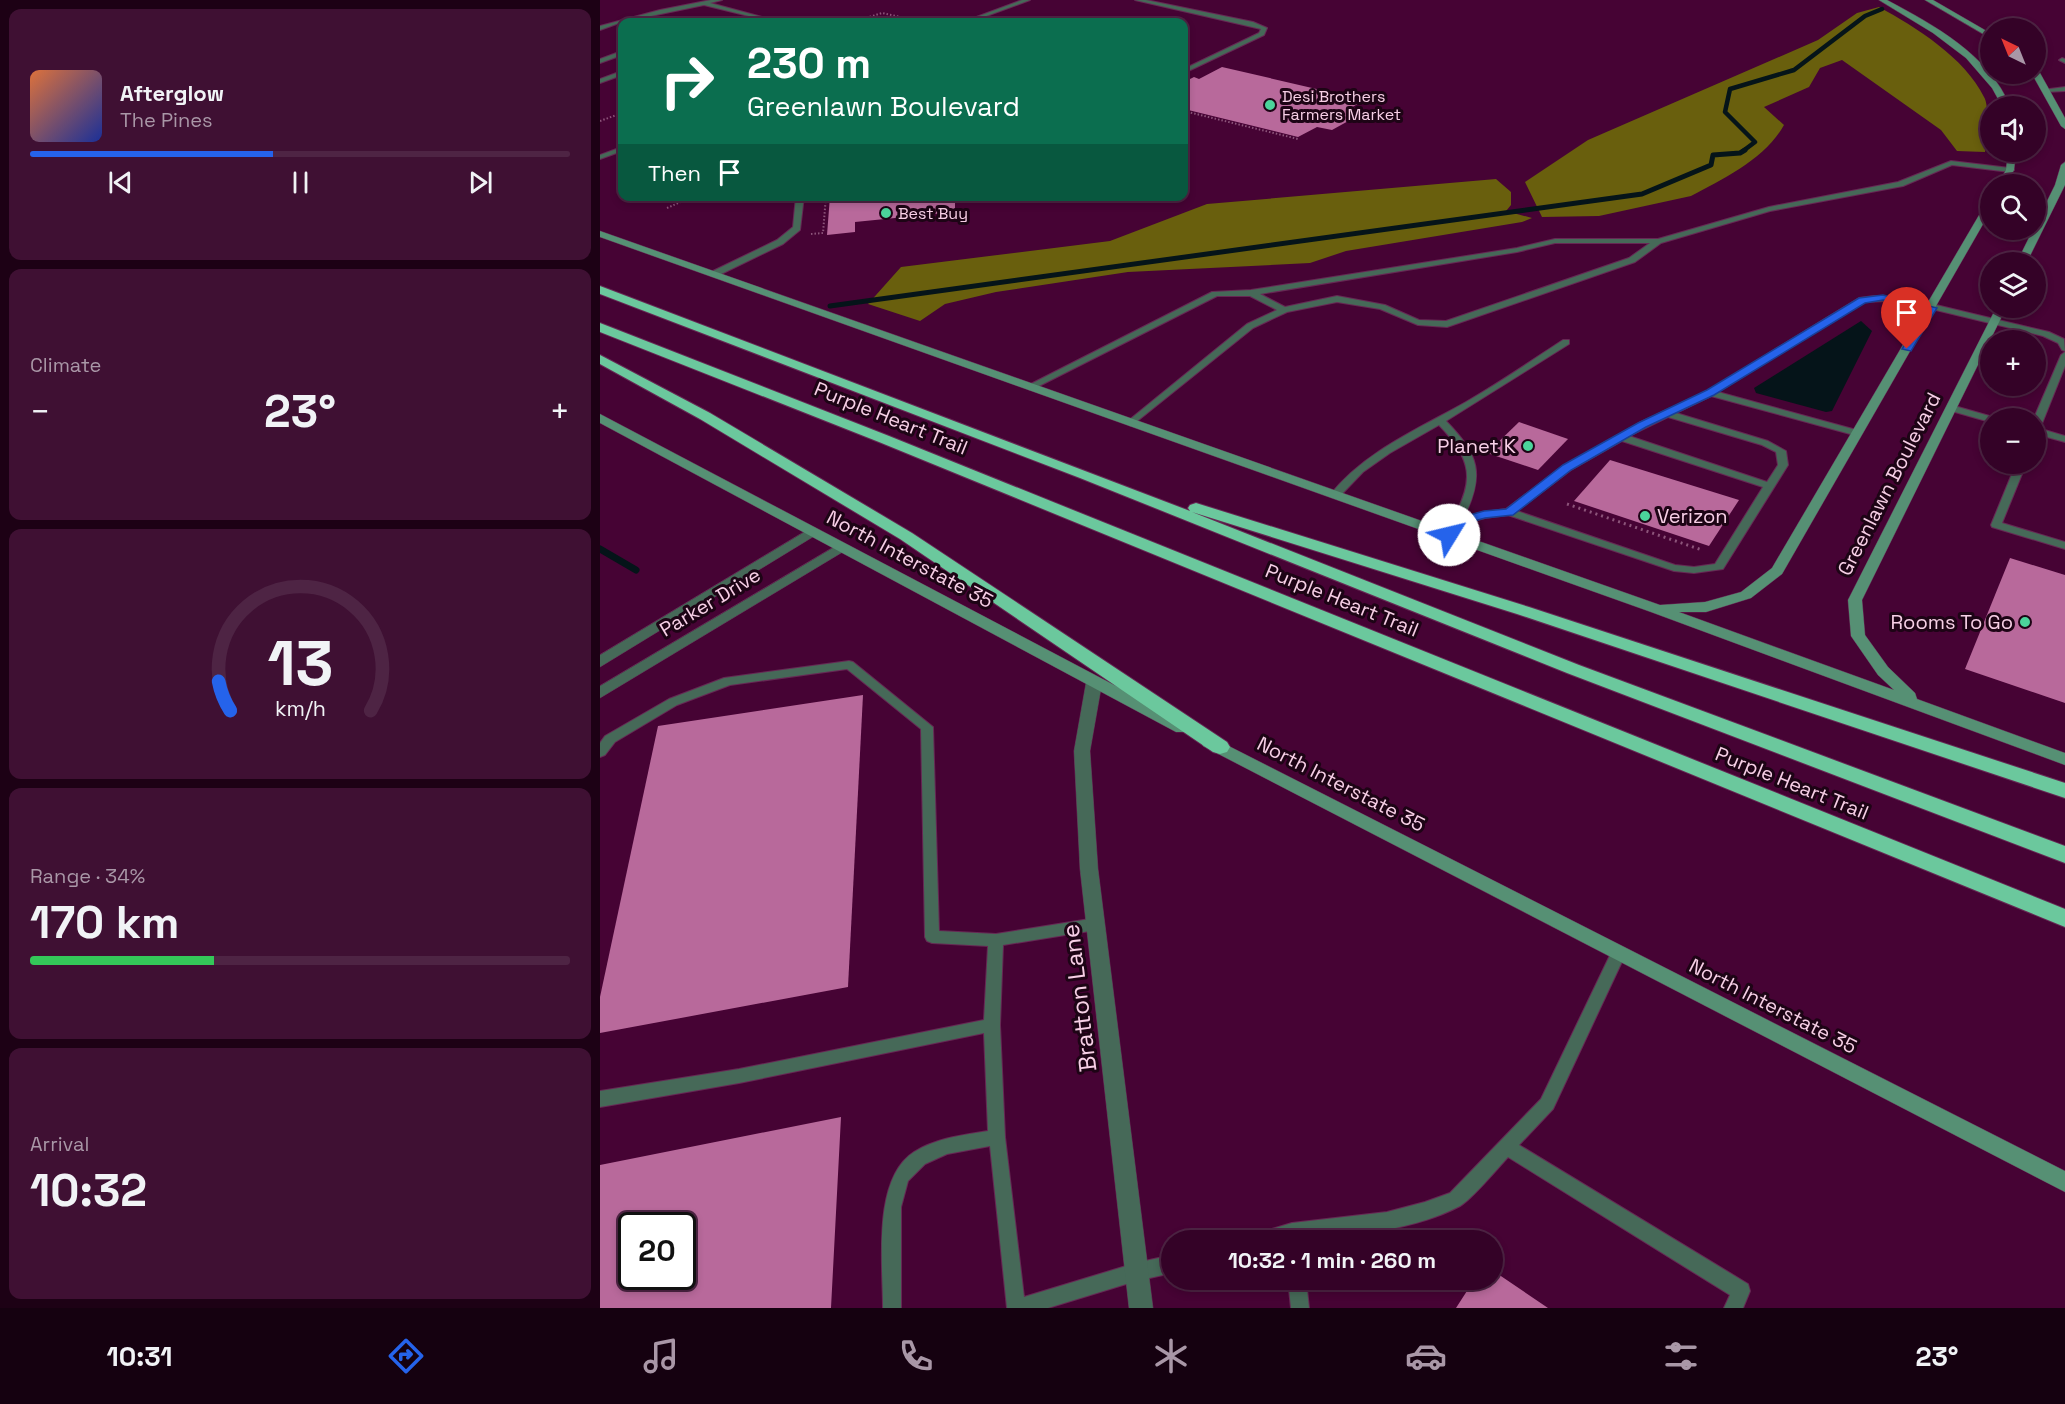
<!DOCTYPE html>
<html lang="en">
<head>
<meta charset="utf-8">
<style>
	body { margin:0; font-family:"Space Grotesk",sans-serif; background:#3f1033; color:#f1f3f6; height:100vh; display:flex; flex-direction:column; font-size:22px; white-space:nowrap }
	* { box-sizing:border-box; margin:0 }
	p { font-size:20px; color:#a997a7 }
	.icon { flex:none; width:33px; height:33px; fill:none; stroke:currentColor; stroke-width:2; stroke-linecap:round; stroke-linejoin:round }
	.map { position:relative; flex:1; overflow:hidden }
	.sheet { display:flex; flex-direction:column; gap:9px; padding:9px; background:#1d0115; width:600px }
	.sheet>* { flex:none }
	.top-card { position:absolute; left:18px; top:18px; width:570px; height:183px; border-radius:12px; box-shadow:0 3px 9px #0003,0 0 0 2px #4e2444; background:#0b6e4f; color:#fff; overflow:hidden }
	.needle { width:39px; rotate:317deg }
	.tools { position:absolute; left:1380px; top:18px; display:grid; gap:12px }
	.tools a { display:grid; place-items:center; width:66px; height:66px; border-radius:50%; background:#340227; box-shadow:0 3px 9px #0003,0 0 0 2px #4e2444; font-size:30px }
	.speed { position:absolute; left:18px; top:1212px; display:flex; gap:12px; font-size:30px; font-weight:700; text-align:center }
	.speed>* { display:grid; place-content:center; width:78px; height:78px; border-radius:50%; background:#340227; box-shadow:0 3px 9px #0003,0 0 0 2px #4e2444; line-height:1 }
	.speed .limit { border:3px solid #111; border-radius:9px; background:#fff; color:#111 }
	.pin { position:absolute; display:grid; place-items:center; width:51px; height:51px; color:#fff; margin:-62px -26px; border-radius:50% 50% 50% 0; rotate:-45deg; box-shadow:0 0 6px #0007 }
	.pin .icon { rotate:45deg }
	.me { position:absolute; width:66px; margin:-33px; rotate:54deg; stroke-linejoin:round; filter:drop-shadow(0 0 4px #0008) }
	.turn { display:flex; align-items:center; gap:21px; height:126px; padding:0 30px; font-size:27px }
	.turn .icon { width:78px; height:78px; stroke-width:2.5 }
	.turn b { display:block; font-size:42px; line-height:51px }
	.then { display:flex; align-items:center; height:57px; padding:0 30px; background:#0003; gap:12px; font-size:22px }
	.big { font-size:45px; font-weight:600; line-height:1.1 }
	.sheet .card { flex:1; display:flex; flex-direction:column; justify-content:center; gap:9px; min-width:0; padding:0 21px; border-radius:12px; background:#3f1033 }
	.sheet .dial { align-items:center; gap:0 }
	.dial svg { height:156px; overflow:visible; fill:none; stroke:#4e2444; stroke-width:7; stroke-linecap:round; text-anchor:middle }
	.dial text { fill:#f1f3f6; stroke:none }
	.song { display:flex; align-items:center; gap:18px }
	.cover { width:72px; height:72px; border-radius:9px; background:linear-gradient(135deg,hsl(20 70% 55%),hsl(230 70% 35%)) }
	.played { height:6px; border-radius:3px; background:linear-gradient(90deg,#2563eb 45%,#4e2444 45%) }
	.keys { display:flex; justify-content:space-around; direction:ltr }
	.heat { display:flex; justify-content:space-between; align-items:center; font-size:33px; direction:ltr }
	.charge { height:9px; border-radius:4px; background:linear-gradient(90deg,#34c759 34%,#4e2444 0) }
	.trip { position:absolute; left:561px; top:1230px; width:342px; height:60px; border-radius:30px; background:#340227; box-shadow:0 3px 9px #0003,0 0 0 2px #4e2444; font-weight:600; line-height:60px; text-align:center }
	.menu { display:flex; height:96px; justify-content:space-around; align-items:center; background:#150110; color:#a997a7 }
	.menu .icon { width:42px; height:42px }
	.menu .active { color:#2563eb }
	.menu b { font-size:27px; color:#f1f3f6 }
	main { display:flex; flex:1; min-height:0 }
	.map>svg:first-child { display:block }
	.forest { fill:#695f0d }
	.water { fill:#051419 }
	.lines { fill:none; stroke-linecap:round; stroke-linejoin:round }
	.stream-far2 { stroke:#051419; stroke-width:4.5 }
	.stream-far1 { stroke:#051419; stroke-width:5 }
	.stream { stroke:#051419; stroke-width:7 }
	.building { fill:#b8699b; fill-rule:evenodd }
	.service-casing { stroke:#662854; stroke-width:2 }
	.minor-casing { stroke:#662854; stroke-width:1 }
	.tertiary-casing { stroke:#662854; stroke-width:1 }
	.secondary-casing { stroke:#662854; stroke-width:1 }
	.motorway-casing { stroke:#662854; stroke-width:2 }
	.path-far1 { stroke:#8c547a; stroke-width:2; stroke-dasharray:1.5 2; stroke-linecap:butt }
	.path { stroke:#8c547a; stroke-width:3; stroke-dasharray:2 4; stroke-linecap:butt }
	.service { fill:#466958; fill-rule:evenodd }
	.minor { fill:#466958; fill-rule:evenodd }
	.tertiary { fill:#466958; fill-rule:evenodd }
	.secondary { fill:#569074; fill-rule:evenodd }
	.motorway { fill:#6bc89d; fill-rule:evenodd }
	.route { fill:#2563eb; stroke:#184099; stroke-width:1.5 }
	.poi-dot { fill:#4bd49b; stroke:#1d0415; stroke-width:2 }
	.labels { text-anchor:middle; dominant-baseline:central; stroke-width:6; stroke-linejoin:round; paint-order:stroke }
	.far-poi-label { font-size:16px; fill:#f7cfe6; stroke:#1d0415; text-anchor:start }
	.street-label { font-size:20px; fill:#f7cfe6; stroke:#1d0415 }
	.poi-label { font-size:20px; fill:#f7cfe6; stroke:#1d0415; text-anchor:end }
	.near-street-label { font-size:24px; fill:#f7cfe6; stroke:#1d0415 }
</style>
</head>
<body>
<main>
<section class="sheet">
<div class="card">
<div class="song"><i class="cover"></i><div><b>Afterglow</b><p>The Pines</p></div></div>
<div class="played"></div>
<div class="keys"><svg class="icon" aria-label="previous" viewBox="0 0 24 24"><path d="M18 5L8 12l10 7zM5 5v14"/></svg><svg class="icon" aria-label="pause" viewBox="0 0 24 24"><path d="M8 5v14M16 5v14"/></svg><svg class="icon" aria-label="next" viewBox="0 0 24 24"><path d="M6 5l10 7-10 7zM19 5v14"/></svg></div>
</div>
<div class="card"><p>Climate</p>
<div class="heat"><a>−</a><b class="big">23°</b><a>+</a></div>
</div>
<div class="card dial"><svg viewBox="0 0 100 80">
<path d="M14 69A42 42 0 1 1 86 69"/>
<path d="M14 69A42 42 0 0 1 8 54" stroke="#2563eb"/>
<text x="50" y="56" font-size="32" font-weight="700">13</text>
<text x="50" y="72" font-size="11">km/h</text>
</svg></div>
<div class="card"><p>Range · 34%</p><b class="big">170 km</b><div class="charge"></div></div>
<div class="card"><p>Arrival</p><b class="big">10:32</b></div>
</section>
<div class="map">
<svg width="1465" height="1308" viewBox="0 0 1465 1308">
	<rect width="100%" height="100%" fill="#460334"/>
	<!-- forest -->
	<g class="forest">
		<path d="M1279,7C1316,27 1365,58 1384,97C1390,107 1387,140 1385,152L1357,151L1341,130L1242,60L1220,68L1209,87L1164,107L1184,125C1166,158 1124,179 1091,196L999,216L942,217L925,182L988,140L1218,40L1257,13Z"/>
		<path d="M896,179L911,192V205L906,211L932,218L922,222L746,251L710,263L528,272L396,292L345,304L320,321L268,304L301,267L510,241L607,204Z"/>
	</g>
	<!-- water -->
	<path class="water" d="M1261,321L1272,331L1232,411L1226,412L1156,393L1154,388Z"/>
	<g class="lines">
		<!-- stream-far2 -->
		<path class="stream-far2" d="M1143,151L1155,142L1125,112L1130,89L1194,70L1265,16L1282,9"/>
		<!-- stream-far1 -->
		<path class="stream-far1" d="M230,306L1042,194L1111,165L1113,155L1140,153L1145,150"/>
		<!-- stream -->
		<path class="stream" d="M0,549L36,570"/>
	</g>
	<!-- building -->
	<g class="building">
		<path d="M622,67L764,100L746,111L761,114L732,130L717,127L698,137L584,109V82L594,77L599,79Z"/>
		<path d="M230,196H355V212L255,222V232L227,235Z"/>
		<path d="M919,422L968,439L938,470L887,453Z"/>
		<path d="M1010,460L1139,500L1109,546L974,501Z"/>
		<path d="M1410,558L1465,575V703L1365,669Z"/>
		<path d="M263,695L248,987L0,1033V997L58,726Z"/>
		<path d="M241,1117L231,1308H0V1165ZM32,1226H82V1276H32Z"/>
		<path d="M892,1270L948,1308H856L874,1280H892Z"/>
	</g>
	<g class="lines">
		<!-- service casing -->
		<g class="service-casing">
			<g id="service">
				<path d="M111,0H122L110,3L181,22H173L104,5L22,22L0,30V26L60,10Z"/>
				<path d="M422,0H430L370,22H363Z"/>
				<path d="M535,0H546L653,22L667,28L664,35L584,73V69L659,33L661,29Z"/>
				<path d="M22,51V55L0,63V59Z"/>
				<path d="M1462,58L1465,59V63L1459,60Z"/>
				<path d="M22,71V75L0,83V79Z"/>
				<path d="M1465,87V91L1445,92L1442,90Z"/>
				<path d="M22,147V151L0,159V155Z"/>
				<path d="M1351,161L1410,168L1414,170L1410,172L1352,165L1303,186L1170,211L1061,243L1035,262L847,327L818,325L780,309L737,302L687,312L653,328L531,426L526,423L528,421L647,324L677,310L650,296H617L433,389L430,390L425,387L612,292L651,290L917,248L955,239H1058L1169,207L1298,182ZM955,243H1050L1029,258L846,321L819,320L785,305L737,296L685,307L660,294L917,252Z"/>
				<path d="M196,196H204L200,230L183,244L117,276H111V272L177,240L193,227Z"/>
				<path d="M1274,296L1311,299L1449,332L1464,339L1465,351L1462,350L1458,343L1443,336L1311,304L1286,301L1264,302L1118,392L1260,431V435H1254L1111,396L1076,413L1168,441L1186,451L1188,465L1123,569L1094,573L1074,571L908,515L885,518L860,525L858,528H850V523C876,481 872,459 839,425L790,453L763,472L739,497H731L730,495C764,452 818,429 866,402C899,383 931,361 963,340H969V344L846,421C879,455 885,474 864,517L884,512L906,509L963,466L1039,423L1107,391L1259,298ZM1068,417L1162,445L1176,452L1178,465L1167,482L1029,436ZM1022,441L1163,487L1115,564L1094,567L1075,565L917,511L971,470Z"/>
				<path d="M1465,352V366L1441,426L1438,428L1465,436V442L1436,434L1434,418L1461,355Z"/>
				<path d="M1351,405L1393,417L1394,418H1390V422L1348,410V406Z"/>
				<path d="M1416,464H1426L1402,523L1465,542V549L1392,527L1391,525Z"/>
				<path d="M249,661L253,662L333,727L339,931L396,934L496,918L501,920L503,924L501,928L496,930L403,945L400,1025L405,1137L424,1297L536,1263L572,1255V1273L536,1281L448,1308H407L390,1146L347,1154L325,1164L308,1181L301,1207V1308H283C283,1264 272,1179 314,1152C336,1138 363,1135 388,1131L384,1033L139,1083L0,1107V1091L139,1069L384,1020L388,946L332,943L327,941L325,937L321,729L247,669L130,685L77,705L15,742L5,755L0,757V743L5,736L69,699L124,678Z"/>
				<path d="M1018,947L1023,949L1026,953L953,1109L919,1145L1148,1284L1150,1291L1143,1308H1124L1130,1295L908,1157C898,1168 871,1200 860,1206C803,1236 715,1240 652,1240L655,1234L692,1223L787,1212L825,1202L850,1193L941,1099L1013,949Z"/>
				<path d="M688,1280H706L709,1308H691Z"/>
			</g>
		</g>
		<!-- minor casing -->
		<g class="minor-casing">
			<g id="minor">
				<path d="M211,528L218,532L216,535L0,667V655Z"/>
				<path d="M241,543L248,547L246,550L0,698V686Z"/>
			</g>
		</g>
		<!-- tertiary casing -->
		<g class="tertiary-casing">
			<path id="tertiary" d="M494,678L502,683L490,751L498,869L553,1308H529L480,869L474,751L486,683Z"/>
		</g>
		<!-- secondary casing -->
		<g class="secondary-casing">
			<g id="secondary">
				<path d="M1279,0H1287C1334,25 1389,55 1410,106H1402L1392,88L1366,58L1333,33Z"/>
				<path d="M1325,0H1333L1390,33V38Z"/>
				<path d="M1436,71L1440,73L1465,118V129L1461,126L1432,74H1436Z"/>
				<path d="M1408,152H1416L1414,170L1406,184H1398L1406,170Z"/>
				<path d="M1465,162V185L1427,262H1417L1455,185L1461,165Z"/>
				<path d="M1390,202V212L1182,574L1151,598L1106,612H1079L1294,690L1278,675L1251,636L1248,600L1396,308H1406L1262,600L1265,635L1288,667L1315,693L1317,699L1465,753V765L1051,612L0,237V231L1060,605L1105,602L1141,592L1172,568L1385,205Z"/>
				<path d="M0,414L588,724L590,728L588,732H576L0,423Z"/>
				<path d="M609,736L1465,1171V1192L603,746L601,742L603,738Z"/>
			</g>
		</g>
		<!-- motorway casing -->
		<g class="motorway-casing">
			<g id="motorway">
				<path d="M0,286L590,511L588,508L590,505L596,503L929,607L1465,783V798L917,614L592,512L979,665L1465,846V863L967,673L480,478L0,294Z"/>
				<path d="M0,323L289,436L1465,909V927L279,442L0,332Z"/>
				<path d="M0,355L110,413L312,533L627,742L630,747L627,752L620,754L613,752L300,539L100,419L0,364Z"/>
			</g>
		</g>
		<!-- path-far1 -->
		<g class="path-far1">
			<path d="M253,22L282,13L323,22"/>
			<path d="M584,111L698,139"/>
			<path d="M0,121L22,113"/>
			<path d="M67,208L94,196"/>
			<path d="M211,234L223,233L226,196"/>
		</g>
		<!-- path -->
		<path class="path" d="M967,504L1102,550"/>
		<!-- service -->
		<use href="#service" class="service"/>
		<!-- minor -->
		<use href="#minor" class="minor"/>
		<!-- tertiary -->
		<use href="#tertiary" class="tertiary"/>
		<!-- secondary -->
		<use href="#secondary" class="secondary"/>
		<!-- motorway -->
		<use href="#motorway" class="motorway"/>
	</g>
	<!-- route -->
	<path class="route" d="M1283,295L1337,308L1311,351L1302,349L1326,309L1283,300L1265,303L1114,395L1046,427L971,470L913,515L885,518L860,525L853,538H845L843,535L851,520L884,511L906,509L963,465L1038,423L1107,390L1259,298Z"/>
	<!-- markers -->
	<g class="poi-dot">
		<circle cx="670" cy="105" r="6"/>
		<circle cx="286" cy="213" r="6"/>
		<circle cx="928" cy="446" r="6"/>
		<circle cx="1045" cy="516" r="6"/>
		<circle cx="1425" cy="622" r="6"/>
	</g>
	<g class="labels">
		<!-- far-poi labels -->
		<g class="far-poi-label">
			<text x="682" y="96">Desi Brothers<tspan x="682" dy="18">Farmers Market</tspan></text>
			<text x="298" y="213">Best Buy</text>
		</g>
		<!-- street labels -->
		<g class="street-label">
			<text transform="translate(291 418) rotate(22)">Purple Heart Trail</text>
			<text transform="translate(1289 484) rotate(-63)">Greenlawn Boulevard</text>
			<text transform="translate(310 559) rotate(28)">North Interstate 35</text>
			<text transform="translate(742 600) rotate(22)">Purple Heart Trail</text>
			<text transform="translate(110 602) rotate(-31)">Parker Drive</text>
			<text transform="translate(1192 783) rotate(22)">Purple Heart Trail</text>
			<text transform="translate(741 784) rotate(27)">North Interstate 35</text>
			<text transform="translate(1173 1006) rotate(27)">North Interstate 35</text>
		</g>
		<!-- poi labels -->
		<g class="poi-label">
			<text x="916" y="446">Planet K</text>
			<text x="1057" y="516" text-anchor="start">Verizon</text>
			<text x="1413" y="622">Rooms To Go</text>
		</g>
		<!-- near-street labels -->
		<g class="near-street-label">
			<text transform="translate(479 998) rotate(-97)">Bratton Lane</text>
		</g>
	</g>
</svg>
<div class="tools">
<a><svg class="needle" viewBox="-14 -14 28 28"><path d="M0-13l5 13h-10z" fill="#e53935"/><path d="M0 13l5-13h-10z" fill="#a997a7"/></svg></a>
<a><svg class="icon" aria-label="sound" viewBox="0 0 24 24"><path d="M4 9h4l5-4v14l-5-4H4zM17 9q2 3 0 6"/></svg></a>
<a><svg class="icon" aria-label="search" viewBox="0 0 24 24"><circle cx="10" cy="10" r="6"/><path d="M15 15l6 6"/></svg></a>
<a><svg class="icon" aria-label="layers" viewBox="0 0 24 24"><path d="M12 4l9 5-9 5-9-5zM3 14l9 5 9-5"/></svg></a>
<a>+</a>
<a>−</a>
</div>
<div class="speed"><div class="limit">20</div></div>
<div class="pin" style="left:1307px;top:349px;background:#d93025"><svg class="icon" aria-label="arrive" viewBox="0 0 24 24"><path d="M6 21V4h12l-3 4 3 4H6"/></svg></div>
<svg class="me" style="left:849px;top:535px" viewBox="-20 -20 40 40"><circle r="19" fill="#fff"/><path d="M0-13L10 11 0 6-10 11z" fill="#2563eb"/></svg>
<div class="trip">10:32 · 1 min · 260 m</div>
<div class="top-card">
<div class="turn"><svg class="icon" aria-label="right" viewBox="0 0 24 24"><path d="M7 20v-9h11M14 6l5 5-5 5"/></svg><div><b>230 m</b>Greenlawn Boulevard</div></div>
<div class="then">Then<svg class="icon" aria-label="arrive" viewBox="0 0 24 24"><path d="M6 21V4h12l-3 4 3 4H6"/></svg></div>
</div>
</div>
</main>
<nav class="menu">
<b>10:31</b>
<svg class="icon active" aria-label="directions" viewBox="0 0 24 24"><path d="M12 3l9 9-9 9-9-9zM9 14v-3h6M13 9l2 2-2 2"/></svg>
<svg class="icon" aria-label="music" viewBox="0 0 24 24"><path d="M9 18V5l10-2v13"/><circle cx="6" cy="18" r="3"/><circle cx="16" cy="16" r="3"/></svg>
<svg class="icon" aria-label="phone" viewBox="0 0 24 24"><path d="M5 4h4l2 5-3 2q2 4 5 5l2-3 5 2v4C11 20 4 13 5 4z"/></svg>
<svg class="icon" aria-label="climate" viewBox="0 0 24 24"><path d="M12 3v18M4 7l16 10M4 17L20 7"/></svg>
<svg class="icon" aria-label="car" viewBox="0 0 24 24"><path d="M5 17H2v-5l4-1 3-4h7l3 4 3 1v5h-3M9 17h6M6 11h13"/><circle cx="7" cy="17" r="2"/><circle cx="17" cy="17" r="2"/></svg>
<svg class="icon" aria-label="filters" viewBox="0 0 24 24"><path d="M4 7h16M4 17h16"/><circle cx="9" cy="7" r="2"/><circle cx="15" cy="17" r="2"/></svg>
<b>23°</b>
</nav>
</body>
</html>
